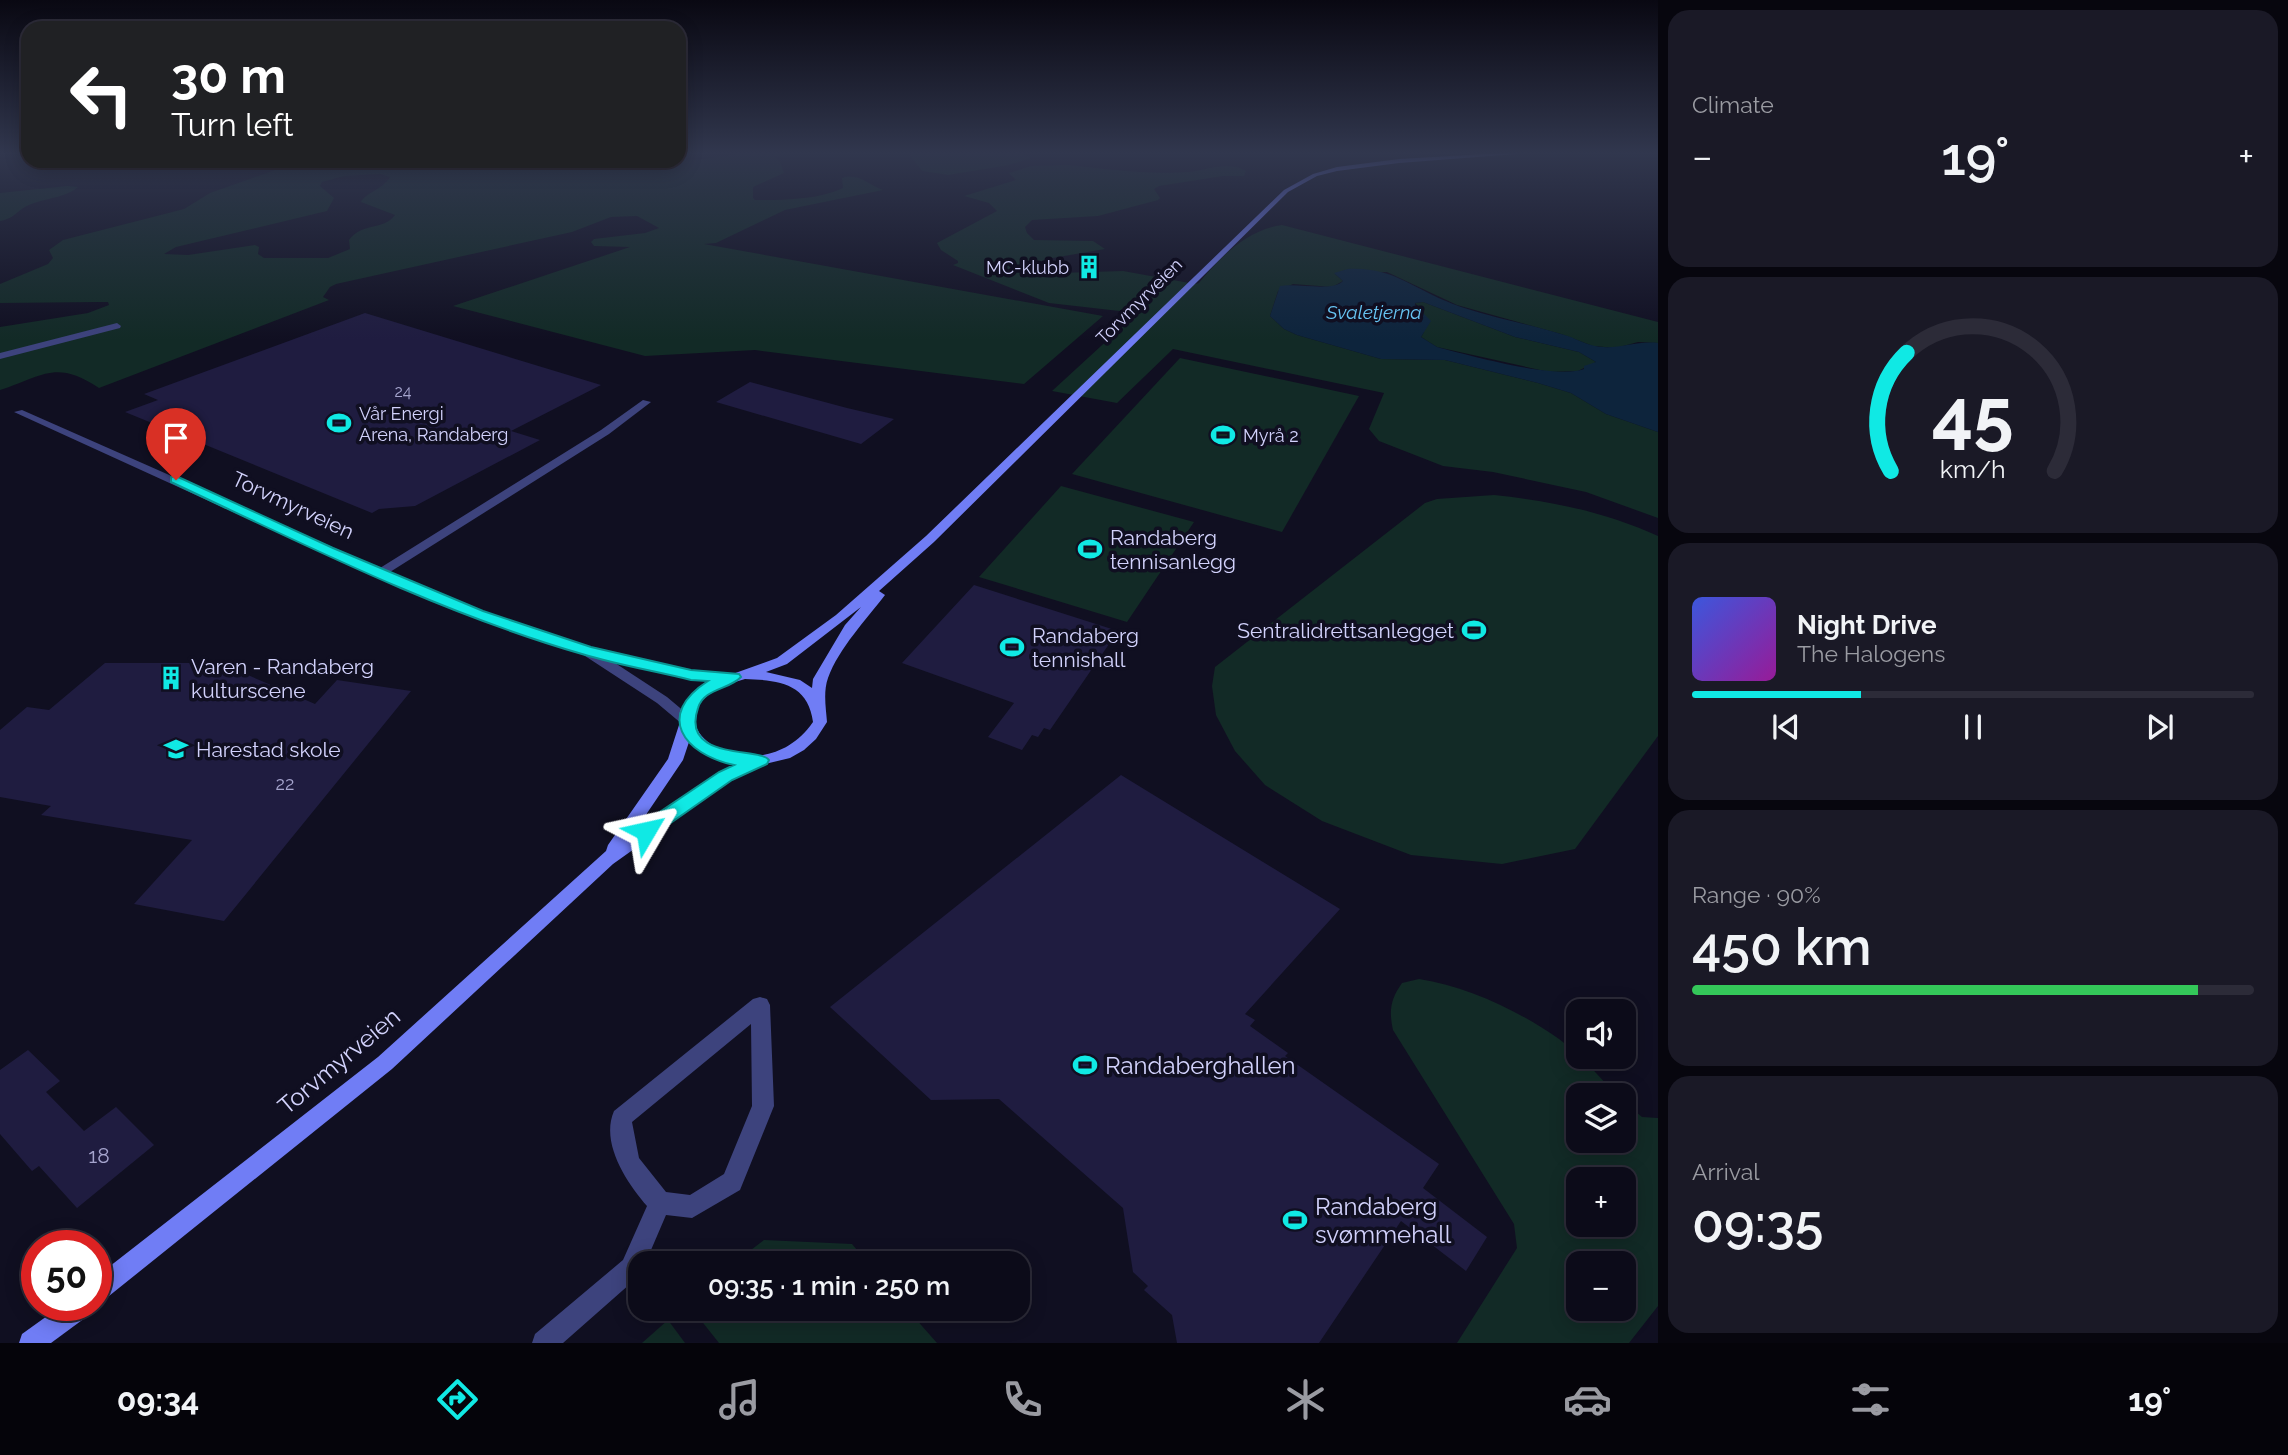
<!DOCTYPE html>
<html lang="en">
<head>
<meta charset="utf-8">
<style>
	body { margin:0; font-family:Raleway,sans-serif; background:#1a1926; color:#f1f3f6; height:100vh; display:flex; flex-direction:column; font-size:26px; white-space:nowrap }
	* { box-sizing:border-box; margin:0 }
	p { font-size:23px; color:#9a9ba2 }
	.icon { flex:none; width:38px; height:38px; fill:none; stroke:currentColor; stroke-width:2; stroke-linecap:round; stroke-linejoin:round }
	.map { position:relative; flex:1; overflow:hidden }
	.details { display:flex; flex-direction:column; gap:10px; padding:10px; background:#07060e; width:630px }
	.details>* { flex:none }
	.hud { position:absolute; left:21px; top:21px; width:665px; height:147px; border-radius:21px; box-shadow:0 4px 18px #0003,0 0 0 2px #2c2b38; background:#202124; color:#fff; overflow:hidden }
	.controls { position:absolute; left:1566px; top:999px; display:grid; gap:14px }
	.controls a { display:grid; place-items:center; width:70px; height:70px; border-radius:14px; background:#0c0b19; box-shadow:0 4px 18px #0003,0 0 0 2px #2c2b38; font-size:35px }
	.speed { position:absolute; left:21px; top:1230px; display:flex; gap:14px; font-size:35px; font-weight:700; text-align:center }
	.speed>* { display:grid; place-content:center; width:91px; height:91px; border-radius:50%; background:#0c0b19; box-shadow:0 4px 18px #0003,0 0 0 2px #2c2b38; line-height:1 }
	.speed .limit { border:10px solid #d22; background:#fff; color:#111 }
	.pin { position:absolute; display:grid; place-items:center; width:60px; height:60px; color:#fff; margin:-72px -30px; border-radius:50% 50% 50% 0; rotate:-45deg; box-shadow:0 0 7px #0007 }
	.pin .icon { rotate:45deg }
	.me { position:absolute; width:77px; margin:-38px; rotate:54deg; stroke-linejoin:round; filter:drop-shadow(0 0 5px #0008) }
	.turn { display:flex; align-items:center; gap:24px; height:147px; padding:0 35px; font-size:32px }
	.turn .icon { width:91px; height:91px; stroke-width:2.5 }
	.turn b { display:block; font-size:49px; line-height:60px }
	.big { font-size:52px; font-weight:600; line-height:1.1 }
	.details .card { flex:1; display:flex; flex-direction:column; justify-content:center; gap:10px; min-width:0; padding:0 24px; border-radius:21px; background:#1a1926 }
	.details .dial { align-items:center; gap:0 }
	.dial svg { height:182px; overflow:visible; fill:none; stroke:#2c2b38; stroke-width:7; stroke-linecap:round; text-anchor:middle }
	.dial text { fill:#f1f3f6; stroke:none }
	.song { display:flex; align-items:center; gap:21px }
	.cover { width:84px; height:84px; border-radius:10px; background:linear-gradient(135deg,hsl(230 70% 55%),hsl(300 70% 35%)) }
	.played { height:7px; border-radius:4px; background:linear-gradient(90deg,#10e9e4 30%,#2c2b38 30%) }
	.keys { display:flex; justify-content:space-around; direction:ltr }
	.heat { display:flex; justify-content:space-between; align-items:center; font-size:38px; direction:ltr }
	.charge { height:10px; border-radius:5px; background:linear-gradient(90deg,#34c759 90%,#2c2b38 0) }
	.trip { position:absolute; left:628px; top:1251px; width:402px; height:70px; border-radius:21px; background:#0c0b19; box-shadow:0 4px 18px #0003,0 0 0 2px #2c2b38; font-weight:600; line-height:70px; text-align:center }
	.tabs { display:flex; height:112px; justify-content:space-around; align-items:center; background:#05040a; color:#9a9ba2 }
	.tabs .icon { width:49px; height:49px }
	.tabs .on { color:#10e9e4 }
	.tabs b { font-size:32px; color:#f1f3f6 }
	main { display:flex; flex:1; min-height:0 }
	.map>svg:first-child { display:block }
	.green { fill:#122a26; fill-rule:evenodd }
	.water { fill:#0d243c; fill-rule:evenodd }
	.building { fill:#1f1c40 }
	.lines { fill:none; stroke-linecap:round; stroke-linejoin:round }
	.street { fill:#3d437d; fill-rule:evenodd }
	.secondary { fill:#707df5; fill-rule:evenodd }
	.route { fill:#10e9e4; stroke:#0a9794; stroke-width:2 }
	.labels { text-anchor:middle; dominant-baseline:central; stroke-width:7; stroke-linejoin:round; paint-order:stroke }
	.far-number-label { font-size:16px; fill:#a5a4cd }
	.far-poi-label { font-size:18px; fill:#d2d2fc; stroke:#100f21; text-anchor:start }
	.far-street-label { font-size:18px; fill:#d2d2fc; stroke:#100f21 }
	.number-label { font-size:18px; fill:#a5a4cd }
	.far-water-label { font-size:19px; font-style:italic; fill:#67c5f4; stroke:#100f21 }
	.street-label { font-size:21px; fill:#d2d2fc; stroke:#100f21 }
	.poi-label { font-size:21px; fill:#d2d2fc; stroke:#100f21; text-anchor:start }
	.near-number-label { font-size:21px; fill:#a5a4cd }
	.near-street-label { font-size:24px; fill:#d2d2fc; stroke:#100f21 }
	.near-poi-label { font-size:24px; fill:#d2d2fc; stroke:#100f21; text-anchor:start }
</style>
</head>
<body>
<main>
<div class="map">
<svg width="1658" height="1343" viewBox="0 0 1658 1343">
	<rect width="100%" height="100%" fill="#100f21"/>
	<!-- green -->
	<g class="green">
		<path d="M751,152H796L775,157L780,161L784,173L753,187V198L755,200C784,200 817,200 843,188L842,178C858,172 869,185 883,190L785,210L716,243L704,244L1103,316L1024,384L755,350L645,356L453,306L630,247L594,246L591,242L594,239L645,233L659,228L637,216L611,217L572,232L336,284L330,287L323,297L329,300L99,388C56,359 43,376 0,390V327L88,313L109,305L108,302H99L0,303V284L48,264L53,258L49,250L63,240L184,209L210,193L301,161H669L705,159ZM380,174L390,177C382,190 365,193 361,202L395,215C383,231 362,222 349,240L350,249L328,258H264L258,254L259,247L255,245L188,255L164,254L176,247L327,211L334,198L320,186L322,182L344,176Z"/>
		<path d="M913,152H1020L1031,158L1009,165L948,175L922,171L910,155Z"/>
		<path d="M1068,165C1108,169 1148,175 1188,172C1208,170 1229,160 1246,171L1244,176H1223L1159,186L1154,189L1160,198L1158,200L1098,216L1032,220L1025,227L1027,233L1034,240L1093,241L1105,249L1047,259L1023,268L1026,274L1123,271L1195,284L1199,283C1220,257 1248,229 1282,225L1658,322V343L1638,342L1616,348L1593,346L1561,334L1457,305L1387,272L1335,274L1343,281L1332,287L1293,284L1278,291L1270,316L1284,329L1297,335L1381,359L1445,360L1538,383L1571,393L1606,414L1658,432V518L1586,492L1493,472L1443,466L1379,441L1369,429L1384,393L1173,349L1117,403L1052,391L1137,313L1049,303L953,265L958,263V261L941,250L937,243L997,211L989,203L964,196L1016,180L1009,173L1031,166Z"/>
		<path d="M67,186L78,187C65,198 45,198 29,205C17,210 16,218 0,221V193Z"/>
		<path d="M1423,302L1515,337L1579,352L1596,362L1578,371L1549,372L1437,347L1421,337L1424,332L1423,311L1415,303Z"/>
		<path d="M1180,358L1359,396L1282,532L1072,474Z"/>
		<path d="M1061,486L1194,522L1127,622L979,577Z"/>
		<path d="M1494,495C1552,501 1605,512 1658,536V736L1575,849L1502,864L1411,855L1322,821L1265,785L1235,751L1216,715L1212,686L1215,667L1425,503L1437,499Z"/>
		<path d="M1419,979C1467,986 1519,1011 1559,1039C1581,1055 1598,1075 1616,1095L1578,1096V1141H1624V1102L1642,1117L1658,1118V1306L1629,1343H1457L1517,1248L1514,1224L1393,1030C1389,1011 1390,1000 1402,983ZM1578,1180H1624V1225H1578ZM1578,1264H1624V1309H1578Z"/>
		<path d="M764,1240L852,1244L868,1263H734Z"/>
		<path d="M692,1309H907L937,1343H719Z"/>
		<path d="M668,1320L685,1343H642Z"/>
	</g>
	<!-- water -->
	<path class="water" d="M1348,269C1395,267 1412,289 1453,304C1488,317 1525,323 1561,334C1571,336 1580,342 1591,345C1615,352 1634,340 1658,343V432L1606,414L1571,393L1538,383L1445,360L1381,359L1297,335L1284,329L1270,316L1280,286C1298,283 1333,292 1343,281L1334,273ZM1423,302L1515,337L1579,352L1596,362L1584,366V369C1556,380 1468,355 1437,347L1421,337L1431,321L1415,305V303Z"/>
	<!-- building -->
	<g class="building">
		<path d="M365,313L601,385L511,431L540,440L415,506L379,509L372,513L125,412L158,400L144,394Z"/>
		<path d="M750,382L847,408L894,419L861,444L716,402Z"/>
		<path d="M974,585L1118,631L1050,730L1044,728L1038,737L1032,735L1022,750L988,737L1014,703L902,663Z"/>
		<path d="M105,663H220L315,704L337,680L411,691L224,921L134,904L192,840L41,815L51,806L0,797V730L27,707L49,710Z"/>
		<path d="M1121,775L1340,909L1245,1014L1255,1020L1250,1026L1288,1053L1285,1056L1439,1164L1423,1188L1487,1237L1466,1271L1401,1221L1319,1343H1177L1172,1315L1144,1290L1148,1286L1133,1272L1123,1208L999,1099L931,1100L830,1007Z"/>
		<path d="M28,1050L60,1081L46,1092L84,1131L116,1107L154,1145L77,1208L39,1166L32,1171L0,1134V1070Z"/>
	</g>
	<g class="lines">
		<!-- street -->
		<g class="street">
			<path d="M117,323L121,326L120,328L0,359V353Z"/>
			<path d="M643,400L651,402L609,434L390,572L483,611L591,648L691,671L738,674L740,677C724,692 634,666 612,661L667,697L692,718L694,721L692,724H682L657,703L582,654L473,617L325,554L14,412L22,410L380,568L601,430Z"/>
			<path d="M760,997L767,999L770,1005L774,1106L740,1190L692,1218L666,1215L645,1264H640L639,1276L563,1343H532L535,1334L623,1260L647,1206C627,1183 600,1143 614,1111L753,999ZM751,1024L752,1106L724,1174L690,1195L666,1192L639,1158L632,1122Z"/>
		</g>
		<!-- secondary -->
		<g class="secondary">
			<path d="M1518,152H1544L1399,163L1337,171L1317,176L1288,192L934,542L879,591L885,595C866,620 839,648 828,678C823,692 826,708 827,722L816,739L804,750L790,758L765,764L731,780L613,864L392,1069L104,1300L96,1304V1277L378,1057L606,851L608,845L668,759L679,725L680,711L690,698L713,681L777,658L836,615L926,536L1284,190L1313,174L1337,167L1399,159ZM861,607L845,625L813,679L812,688L800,680L766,672L787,664ZM745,679C778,680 808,683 813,722C755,806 622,712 745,679ZM689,742C702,755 717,761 736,765L719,772L635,831L683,760Z"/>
			<path d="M61,1306H92L89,1315L51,1343H19L22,1334Z"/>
		</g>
	</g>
	<!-- sky -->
	<linearGradient id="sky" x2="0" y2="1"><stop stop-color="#090812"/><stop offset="0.45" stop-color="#31374e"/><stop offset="1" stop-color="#31374e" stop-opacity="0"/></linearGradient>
	<rect width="1658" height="340" fill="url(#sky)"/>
	<!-- route -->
	<path class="route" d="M176,476L333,548L483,611L591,647L691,670L739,674L741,677C729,690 704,688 698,708C680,761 760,747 769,760L767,764L732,780L652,836H639L636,831L639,826L719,772L734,765C683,754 655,715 708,681L691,680C655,671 618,665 582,654C440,613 305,545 171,482V477Z"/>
	<!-- icons -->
	<defs>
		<g id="building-bare" transform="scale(1.89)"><path d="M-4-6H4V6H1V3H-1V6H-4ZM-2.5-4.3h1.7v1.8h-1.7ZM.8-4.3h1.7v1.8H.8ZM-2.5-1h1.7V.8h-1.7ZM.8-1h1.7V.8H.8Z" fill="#10e9e4" stroke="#100f21" stroke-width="2.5" paint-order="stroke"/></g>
		<g id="stadium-bare" transform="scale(1.89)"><path d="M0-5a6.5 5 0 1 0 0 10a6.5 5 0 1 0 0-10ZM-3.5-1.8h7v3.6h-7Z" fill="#10e9e4" stroke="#100f21" stroke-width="2.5" paint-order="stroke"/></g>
		<g id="school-bare" transform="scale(1.89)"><path d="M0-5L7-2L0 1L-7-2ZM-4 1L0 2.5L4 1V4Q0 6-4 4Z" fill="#10e9e4" stroke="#100f21" stroke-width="2.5" paint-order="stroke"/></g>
	</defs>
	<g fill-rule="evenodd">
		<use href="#building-bare" x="1089" y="267"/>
		<use href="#stadium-bare" x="339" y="423"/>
		<use href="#stadium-bare" x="1223" y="435"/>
		<use href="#stadium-bare" x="1090" y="549"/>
		<use href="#stadium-bare" x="1474" y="630"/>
		<use href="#stadium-bare" x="1012" y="647"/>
		<use href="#building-bare" x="171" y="678"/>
		<use href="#school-bare" x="176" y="749"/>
		<use href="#stadium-bare" x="1085" y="1065"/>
		<use href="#stadium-bare" x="1295" y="1220"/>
	</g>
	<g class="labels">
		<!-- far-number labels -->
		<g class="far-number-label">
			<text x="403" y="391">24</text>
		</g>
		<!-- far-poi labels -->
		<g class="far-poi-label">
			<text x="1069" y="267" text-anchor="end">MC-klubb</text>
			<text x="359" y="413">Vår Energi<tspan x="359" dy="21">Arena, Randaberg</tspan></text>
			<text x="1243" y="435">Myrå 2</text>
		</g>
		<!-- far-street labels -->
		<g class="far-street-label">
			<text transform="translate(1139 301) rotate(-45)">Torvmyrveien</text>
		</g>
		<!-- number labels -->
		<g class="number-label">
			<text x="285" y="783">22</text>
		</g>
		<!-- far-water labels -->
		<g class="far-water-label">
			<text x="1374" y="312">Svaletjerna</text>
		</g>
		<!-- street labels -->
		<g class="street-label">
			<text transform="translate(293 505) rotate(25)">Torvmyrveien</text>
		</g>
		<!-- poi labels -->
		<g class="poi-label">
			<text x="1110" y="537">Randaberg<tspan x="1110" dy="24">tennisanlegg</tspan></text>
			<text x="1454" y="630" text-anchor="end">Sentralidrettsanlegget</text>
			<text x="1032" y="635">Randaberg<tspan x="1032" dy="24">tennishall</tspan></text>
			<text x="191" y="666">Varen - Randaberg<tspan x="191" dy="24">kulturscene</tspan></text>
			<text x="196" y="749">Harestad skole</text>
		</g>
		<!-- near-number labels -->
		<g class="near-number-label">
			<text x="99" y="1155">18</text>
		</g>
		<!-- near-street labels -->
		<g class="near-street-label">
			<text transform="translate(339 1061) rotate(-40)">Torvmyrveien</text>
		</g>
		<!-- near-poi labels -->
		<g class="near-poi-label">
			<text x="1105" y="1065">Randaberghallen</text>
			<text x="1315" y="1206">Randaberg<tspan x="1315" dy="28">svømmehall</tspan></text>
		</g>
	</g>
</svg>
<div class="controls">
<a><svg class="icon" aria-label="sound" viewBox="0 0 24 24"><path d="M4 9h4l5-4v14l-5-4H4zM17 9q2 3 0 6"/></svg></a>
<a><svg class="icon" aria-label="layers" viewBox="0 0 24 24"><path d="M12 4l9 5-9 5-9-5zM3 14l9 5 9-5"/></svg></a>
<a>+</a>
<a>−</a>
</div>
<div class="speed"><div class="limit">50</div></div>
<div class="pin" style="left:176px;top:480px;background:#d93025"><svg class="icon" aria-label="arrive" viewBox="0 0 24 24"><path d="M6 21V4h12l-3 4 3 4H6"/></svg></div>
<svg class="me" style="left:646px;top:831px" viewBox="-20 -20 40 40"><path d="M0-17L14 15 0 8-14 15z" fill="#10e9e4" stroke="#fff" stroke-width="4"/></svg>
<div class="trip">09:35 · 1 min · 250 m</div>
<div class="hud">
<div class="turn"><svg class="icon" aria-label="left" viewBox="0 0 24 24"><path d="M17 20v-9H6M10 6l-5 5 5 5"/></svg><div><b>30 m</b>Turn left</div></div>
</div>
</div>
<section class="details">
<div class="card"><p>Climate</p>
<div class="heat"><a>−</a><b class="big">19°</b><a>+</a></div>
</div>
<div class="card dial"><svg viewBox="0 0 100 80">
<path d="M14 69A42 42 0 1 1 86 69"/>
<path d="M14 69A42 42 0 0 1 21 17" stroke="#10e9e4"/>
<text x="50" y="56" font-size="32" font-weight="700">45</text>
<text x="50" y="72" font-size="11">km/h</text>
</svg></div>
<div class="card">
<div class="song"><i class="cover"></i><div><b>Night Drive</b><p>The Halogens</p></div></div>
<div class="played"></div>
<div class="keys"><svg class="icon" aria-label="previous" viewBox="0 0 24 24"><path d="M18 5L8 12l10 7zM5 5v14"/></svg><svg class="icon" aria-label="pause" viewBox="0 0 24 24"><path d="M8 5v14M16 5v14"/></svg><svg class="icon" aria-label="next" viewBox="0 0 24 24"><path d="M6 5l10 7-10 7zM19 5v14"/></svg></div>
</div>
<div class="card"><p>Range · 90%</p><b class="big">450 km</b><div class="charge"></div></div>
<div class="card"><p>Arrival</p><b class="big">09:35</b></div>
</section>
</main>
<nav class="tabs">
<b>09:34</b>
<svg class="icon on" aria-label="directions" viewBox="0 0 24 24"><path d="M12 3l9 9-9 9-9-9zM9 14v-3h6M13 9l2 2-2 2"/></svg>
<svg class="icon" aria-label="music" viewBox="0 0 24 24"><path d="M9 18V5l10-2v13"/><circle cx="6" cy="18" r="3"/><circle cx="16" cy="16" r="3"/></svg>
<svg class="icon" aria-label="phone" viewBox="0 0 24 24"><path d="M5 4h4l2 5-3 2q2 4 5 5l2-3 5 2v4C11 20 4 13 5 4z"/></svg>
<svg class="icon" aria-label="climate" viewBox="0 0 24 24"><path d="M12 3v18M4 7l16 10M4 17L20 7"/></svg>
<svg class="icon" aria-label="car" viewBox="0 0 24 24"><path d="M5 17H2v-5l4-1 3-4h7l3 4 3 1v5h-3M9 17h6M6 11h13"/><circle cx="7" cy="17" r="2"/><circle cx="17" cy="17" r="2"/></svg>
<svg class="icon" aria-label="filters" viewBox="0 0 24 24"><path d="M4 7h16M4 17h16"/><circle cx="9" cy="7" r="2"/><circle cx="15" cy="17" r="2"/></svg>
<b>19°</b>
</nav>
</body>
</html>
